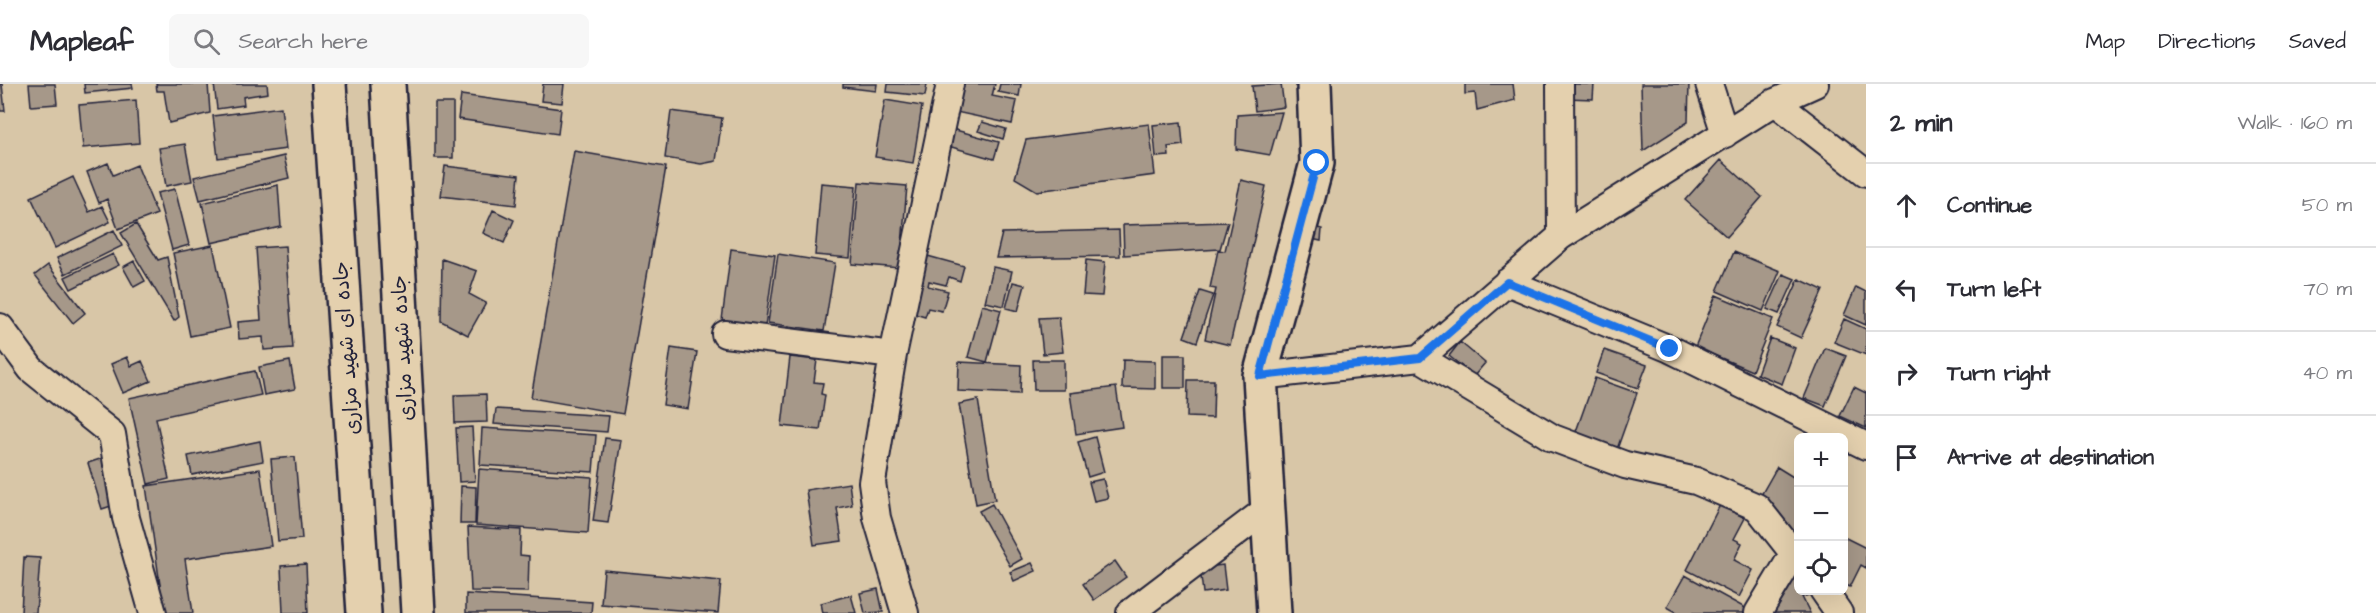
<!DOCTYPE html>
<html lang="en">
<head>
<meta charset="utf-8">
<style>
  :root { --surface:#fff; --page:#f7f7f7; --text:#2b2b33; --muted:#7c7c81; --line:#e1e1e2 }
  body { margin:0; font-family:"Architects Daughter","Playpen Sans Arabic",sans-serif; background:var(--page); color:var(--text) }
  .controls { position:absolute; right:18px; bottom:18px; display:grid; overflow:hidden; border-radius:9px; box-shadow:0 6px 24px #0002 }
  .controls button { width:54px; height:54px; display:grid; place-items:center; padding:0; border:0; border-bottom:2px solid var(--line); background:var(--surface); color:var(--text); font:30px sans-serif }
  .stop { position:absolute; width:18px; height:18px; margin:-14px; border:4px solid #1a73e8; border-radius:50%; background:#fff }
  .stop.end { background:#1a73e8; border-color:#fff; box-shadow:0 2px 6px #0008 }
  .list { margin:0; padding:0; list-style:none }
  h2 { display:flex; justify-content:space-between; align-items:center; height:78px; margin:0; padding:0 24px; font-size:26px }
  h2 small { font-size:20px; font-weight:400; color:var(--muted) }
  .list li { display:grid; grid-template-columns:39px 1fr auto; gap:18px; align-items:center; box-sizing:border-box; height:84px; padding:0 24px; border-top:2px solid var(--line) }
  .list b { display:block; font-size:22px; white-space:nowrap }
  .list em { font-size:20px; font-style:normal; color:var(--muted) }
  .icon { flex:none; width:33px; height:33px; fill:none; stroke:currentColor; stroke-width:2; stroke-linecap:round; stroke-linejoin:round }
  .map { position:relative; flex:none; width:1866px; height:529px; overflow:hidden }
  header { display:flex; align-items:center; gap:36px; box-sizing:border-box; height:84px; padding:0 30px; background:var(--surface); border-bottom:2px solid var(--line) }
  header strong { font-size:28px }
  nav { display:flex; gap:33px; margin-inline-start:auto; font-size:21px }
  .search { width:420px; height:54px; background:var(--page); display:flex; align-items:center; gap:15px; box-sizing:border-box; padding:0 21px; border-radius:9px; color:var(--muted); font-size:22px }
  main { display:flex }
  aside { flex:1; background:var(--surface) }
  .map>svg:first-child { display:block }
</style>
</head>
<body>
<header>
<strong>Mapleaf</strong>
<div class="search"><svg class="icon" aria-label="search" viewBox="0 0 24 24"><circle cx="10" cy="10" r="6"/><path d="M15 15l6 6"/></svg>Search here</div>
<nav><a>Map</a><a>Directions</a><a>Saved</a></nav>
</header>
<main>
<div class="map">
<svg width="1866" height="529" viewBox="0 0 1866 529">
  <rect width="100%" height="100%" fill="#d8c6a7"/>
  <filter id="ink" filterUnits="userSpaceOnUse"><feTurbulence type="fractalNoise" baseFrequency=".0167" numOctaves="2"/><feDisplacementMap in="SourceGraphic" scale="12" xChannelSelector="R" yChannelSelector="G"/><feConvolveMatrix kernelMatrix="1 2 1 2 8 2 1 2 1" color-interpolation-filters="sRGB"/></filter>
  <g filter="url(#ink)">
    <path fill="#a69889" stroke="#22223b" stroke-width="1.5" d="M 0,0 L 2,0 L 5,27 L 0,27 Z
      M 29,0 L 55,0 L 57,20 L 31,22 Z
      M 84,0 L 132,0 L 133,4 L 85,9 Z
      M 156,0 L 208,0 L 210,29 L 169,39 L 164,7 L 157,7 Z
      M 214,0 L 267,0 L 268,9 L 243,13 L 244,21 L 217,25 Z
      M 543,0 L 564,0 L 562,19 L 541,17 Z
      M 843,0 L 877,0 L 876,7 L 843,3 Z
      M 888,0 L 927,0 L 925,12 L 887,8 Z
      M 962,0 L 995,0 L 992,12 L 1017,17 L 1012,40 L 956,28 Z
      M 1000,0 L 1021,0 L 1019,12 L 998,8 Z
      M 1281,0 L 1284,23 L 1255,27 L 1252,2 Z
      M 1465,0 L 1513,0 L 1515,16 L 1477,26 L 1475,9 L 1465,10 Z
      M 1567,0 L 1594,0 L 1593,15 L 1566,14 Z
      M 1641,0 L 1689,0 L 1688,38 L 1643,67 Z
      M 461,11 L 561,25 L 558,50 L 458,35 Z
      M 136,16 L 139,59 L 83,64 L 79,21 Z
      M 885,16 L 922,22 L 913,79 L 875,73 Z
      M 435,19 L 453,19 L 453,74 L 435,74 Z
      M 281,23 L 286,65 L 218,74 L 213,32 Z
      M 671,27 L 722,34 L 716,77 L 701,80 L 665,74 Z
      M 1282,28 L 1270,71 L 1236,65 L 1237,31 Z
      M 982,38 L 1006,45 L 1003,55 L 978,47 Z
      M 1181,38 L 1183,61 L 1168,63 L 1169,72 L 1156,73 L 1153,41 Z
      M 1149,40 L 1155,91 L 1037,107 L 1015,94 L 1026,56 Z
      M 952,45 L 999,58 L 994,75 L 948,62 Z
      M 185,60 L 192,97 L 166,102 L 159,64 Z
      M 574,67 L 666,83 L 623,330 L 531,314 Z
      M 284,72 L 289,94 L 200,116 L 194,93 Z
      M 1721,76 L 1762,113 L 1727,153 L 1685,116 Z
      M 108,79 L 113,91 L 137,81 L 157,130 L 118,145 L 107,115 L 99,119 L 87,88 Z
      M 445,82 L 519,91 L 516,121 L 441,112 Z
      M 73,93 L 89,128 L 102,122 L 110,138 L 55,164 L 31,113 Z
      M 1241,96 L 1266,102 L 1230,261 L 1205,255 L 1216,205 L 1210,204 L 1218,166 L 1225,167 Z
      M 859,98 L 907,102 L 900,184 L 852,180 Z
      M 821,99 L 856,102 L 850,174 L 815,171 Z
      M 278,101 L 281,143 L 211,159 L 202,119 Z
      M 175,105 L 189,161 L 172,166 L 157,109 Z
      M 493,126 L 514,136 L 504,159 L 483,149 Z
      M 1228,138 L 1220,165 L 1124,171 L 1123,141 Z
      M 136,140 L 158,176 L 167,173 L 179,233 L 174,237 L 121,149 Z
      M 1313,143 L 1322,145 L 1321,157 L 1311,155 Z
      M 114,146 L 122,162 L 65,190 L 57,174 Z
      M 1119,146 L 1120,172 L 996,174 L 1002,149 Z
      M 213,161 L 230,244 L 190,252 L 173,169 Z
      M 285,162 L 293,264 L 264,266 L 263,253 L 239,255 L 238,238 L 261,236 L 256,164 Z
      M 731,165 L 775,171 L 765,242 L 722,236 Z
      M 1734,168 L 1780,187 L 1763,227 L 1717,207 Z
      M 113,170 L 119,181 L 71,205 L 65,193 Z
      M 778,170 L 835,179 L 824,247 L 768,239 Z
      M 924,171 L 964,182 L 960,197 L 949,193 L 946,201 L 929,197 L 928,202 L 948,207 L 942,227 L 928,224 L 925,233 L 908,228 Z
      M 442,175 L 477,187 L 469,210 L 486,219 L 468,251 L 441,237 Z
      M 1086,176 L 1105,178 L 1102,212 L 1083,211 Z
      M 134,177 L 145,197 L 134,203 L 123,183 Z
      M 48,181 L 85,229 L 73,239 L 35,191 Z
      M 993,183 L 1012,187 L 1004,222 L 985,218 Z
      M 1783,190 L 1795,195 L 1779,230 L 1767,225 Z
      M 1799,195 L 1823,206 L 1801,254 L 1777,243 Z
      M 1013,198 L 1025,201 L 1018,227 L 1006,224 Z
      M 1856,203 L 1866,208 L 1866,241 L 1844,231 Z
      M 1200,207 L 1213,211 L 1197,258 L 1184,253 Z
      M 1716,211 L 1773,235 L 1752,287 L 1695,263 Z
      M 982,221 L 1001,226 L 987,278 L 968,273 Z
      M 1059,233 L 1063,268 L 1043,270 L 1039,234 Z
      M 1844,235 L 1866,245 L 1866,271 L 1834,258 Z
      M 1770,254 L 1795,264 L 1782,300 L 1757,290 Z
      M 1460,258 L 1485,279 L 1474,292 L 1449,272 Z
      M 671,264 L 697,268 L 688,325 L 663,321 Z
      M 1825,264 L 1846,272 L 1825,322 L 1804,314 Z
      M 1604,266 L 1647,281 L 1638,304 L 1596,289 Z
      M 1163,271 L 1185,271 L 1185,304 L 1163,304 Z
      M 127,273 L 131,282 L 142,277 L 151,297 L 123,309 L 111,280 Z
      M 790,273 L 817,276 L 814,298 L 823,299 L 821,310 L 825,311 L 820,346 L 782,342 Z
      M 1033,276 L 1064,276 L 1064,306 L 1034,306 Z
      M 1123,276 L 1155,277 L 1155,305 L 1122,304 Z
      M 290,277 L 295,305 L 264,311 L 259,283 Z
      M 959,278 L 1021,281 L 1020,310 L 958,307 Z
      M 255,287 L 261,311 L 156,334 L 169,395 L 148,400 L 129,314 Z
      M 1595,294 L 1637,309 L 1616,368 L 1574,353 Z
      M 1188,296 L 1214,296 L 1213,334 L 1187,333 Z
      M 1116,303 L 1122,343 L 1076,350 L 1070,309 Z
      M 1854,303 L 1866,309 L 1866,344 L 1840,332 Z
      M 486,310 L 487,338 L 455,339 L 454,311 Z
      M 978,316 L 995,416 L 976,420 L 959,320 Z
      M 496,325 L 609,332 L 607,348 L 494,340 Z
      M 472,343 L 475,397 L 459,398 L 456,344 Z
      M 482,344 L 596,351 L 593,388 L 480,381 Z
      M 1095,353 L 1104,388 L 1088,393 L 1078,358 Z
      M 605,354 L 621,356 L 608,439 L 593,437 Z
      M 260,357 L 263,377 L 192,391 L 188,372 Z
      M 295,373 L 302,455 L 278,457 L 271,375 Z
      M 103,374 L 117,420 L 102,425 L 88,379 Z
      M 1777,383 L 1798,396 L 1798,461 L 1760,413 Z
      M 260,385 L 271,462 L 185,475 L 193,529 L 164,529 L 146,402 Z
      M 479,385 L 592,393 L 588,449 L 476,441 Z
      M 1103,395 L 1108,414 L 1094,417 L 1089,398 Z
      M 849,399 L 852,421 L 837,424 L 842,457 L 814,461 L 806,406 Z
      M 461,402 L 476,403 L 475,440 L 460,440 Z
      M 992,420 L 1022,475 L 1010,482 L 979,427 Z
      M 1720,421 L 1745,434 L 1734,455 L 1742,459 L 1734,476 L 1753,486 L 1739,513 L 1687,486 Z
      M 468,443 L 521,446 L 520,471 L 529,472 L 528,508 L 471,507 Z
      M 1844,453 L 1866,464 L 1866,484 L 1861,481 L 1850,503 L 1844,500 Z
      M 24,473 L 40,474 L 36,529 L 21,529 Z
      M 1115,477 L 1126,493 L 1094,516 L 1083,500 Z
      M 1032,479 L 1036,487 L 1014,497 L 1010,488 Z
      M 306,480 L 308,529 L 283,529 L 281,482 Z
      M 1223,481 L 1226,506 L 1203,509 L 1200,484 Z
      M 1791,484 L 1798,495 L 1798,506 L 1806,506 L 1809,511 L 1802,513 L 1810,529 L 1769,529 Z
      M 604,486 L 721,497 L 718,529 L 601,520 Z
      M 1685,491 L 1747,525 L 1744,529 L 1678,529 L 1667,523 Z
      M 878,505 L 883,528 L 865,529 L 860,509 Z
      M 466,510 L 592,518 L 591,529 L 466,529 Z
      M 851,511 L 856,529 L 823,529 L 821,519 Z"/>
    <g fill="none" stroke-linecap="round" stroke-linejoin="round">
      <g stroke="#22223b" stroke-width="30">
        <path id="street" d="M 1560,0 L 1561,152
          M 1709,0 L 1725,50
          M 1775,18 L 1866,89
          M 1507,198 L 1670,265 L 1866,362
          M 0,243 L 31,285 L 112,350 L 126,434 L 153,529
          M 725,250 L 893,271
          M 1420,274 L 1553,354 L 1625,381 L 1696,397 L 1757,423 L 1798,475
          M 1260,292 L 1420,274 L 1561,152 L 1775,18 L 1815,0
          M 1823,506 L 1839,529
          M 905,529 L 877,434 L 872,398 L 893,271 L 950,0
          M 1130,529 L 1267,425
          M 1758,529 L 1794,469"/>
      </g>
      <g stroke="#22223b" stroke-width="38">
        <path id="secondary" d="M 329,0 L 364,529
          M 388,0 L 418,529
          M 1274,529 L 1260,292 L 1317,79 L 1314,0"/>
      </g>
      <use href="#street" stroke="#e4d0ae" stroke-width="26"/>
      <use href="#secondary" stroke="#e4d0ae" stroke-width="33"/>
    </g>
  </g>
  <g fill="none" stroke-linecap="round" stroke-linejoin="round" filter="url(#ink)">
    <path stroke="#1a73e8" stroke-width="8" d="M 1317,79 L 1260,292 L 1420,274 L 1507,198 L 1670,265"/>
  </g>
  <g text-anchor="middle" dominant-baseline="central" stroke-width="4.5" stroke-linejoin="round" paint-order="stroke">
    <g font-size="20" fill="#22223b" stroke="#e4d0ae">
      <text transform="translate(347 264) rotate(-94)">جاده ای شهید مزاری</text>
      <text transform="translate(403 264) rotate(-93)">جاده شهید مزاری</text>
    </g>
  </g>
</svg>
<div class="controls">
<button>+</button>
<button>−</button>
<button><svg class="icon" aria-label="locate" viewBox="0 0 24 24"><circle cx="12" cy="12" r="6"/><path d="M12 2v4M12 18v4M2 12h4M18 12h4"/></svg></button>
</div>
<div class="stop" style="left:1317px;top:79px"></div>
<div class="stop end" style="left:1670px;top:265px"></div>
</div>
<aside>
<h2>2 min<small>Walk · 160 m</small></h2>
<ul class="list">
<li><svg class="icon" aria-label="ahead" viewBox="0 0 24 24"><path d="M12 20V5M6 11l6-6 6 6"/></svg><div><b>Continue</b></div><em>50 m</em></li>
<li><svg class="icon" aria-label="left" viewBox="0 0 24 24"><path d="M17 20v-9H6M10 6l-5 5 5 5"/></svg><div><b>Turn left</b></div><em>70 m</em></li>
<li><svg class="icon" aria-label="right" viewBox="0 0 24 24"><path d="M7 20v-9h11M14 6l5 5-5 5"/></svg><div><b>Turn right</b></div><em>40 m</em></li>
<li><svg class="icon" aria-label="arrive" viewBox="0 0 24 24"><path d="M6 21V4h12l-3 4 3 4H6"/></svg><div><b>Arrive at destination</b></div></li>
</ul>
</aside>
</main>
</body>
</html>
